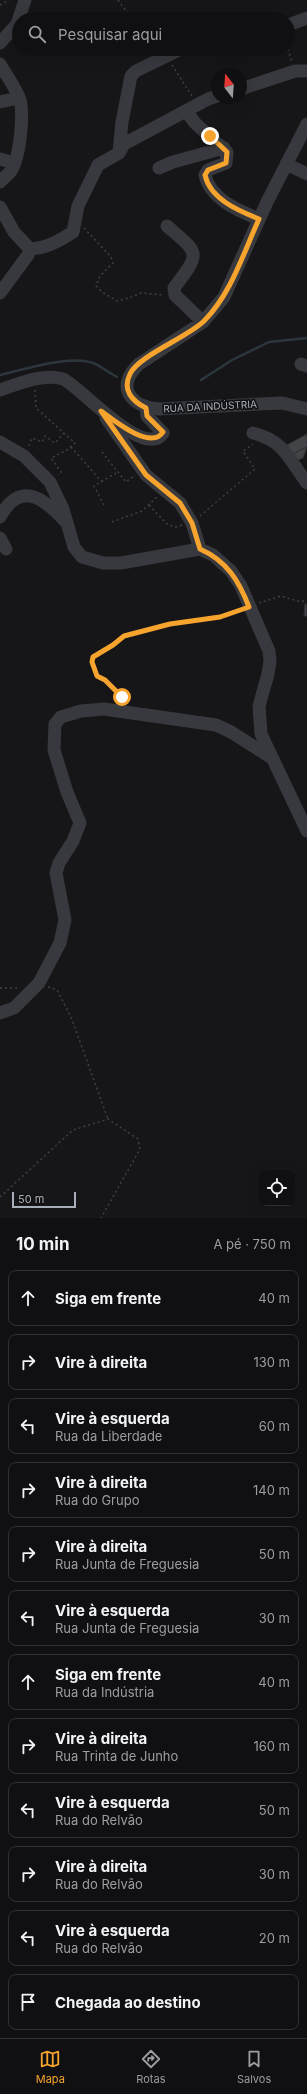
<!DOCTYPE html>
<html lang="pt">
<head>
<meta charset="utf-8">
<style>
  :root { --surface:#101012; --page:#1e1e20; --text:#f1f3f6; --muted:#9c9d9f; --line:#303032; --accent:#f7a42f }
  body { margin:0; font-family:Inter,sans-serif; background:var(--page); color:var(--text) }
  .controls { position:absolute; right:12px; bottom:12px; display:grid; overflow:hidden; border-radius:8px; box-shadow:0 4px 16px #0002 }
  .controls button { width:36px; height:36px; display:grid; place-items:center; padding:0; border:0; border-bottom:1px solid var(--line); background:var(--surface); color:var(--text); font:20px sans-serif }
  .compass { position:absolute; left:211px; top:68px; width:36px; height:36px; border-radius:50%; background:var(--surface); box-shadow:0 4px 16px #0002; rotate:343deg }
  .scale { position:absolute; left:12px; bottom:10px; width:64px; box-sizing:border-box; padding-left:4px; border:2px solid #a8aeb9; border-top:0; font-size:11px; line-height:14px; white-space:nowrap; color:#a8aeb9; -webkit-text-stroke:3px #111113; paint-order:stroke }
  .stop { position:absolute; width:12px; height:12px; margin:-9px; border:3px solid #f7a42f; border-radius:50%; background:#fff }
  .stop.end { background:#f7a42f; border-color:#fff; box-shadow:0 1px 4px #0008 }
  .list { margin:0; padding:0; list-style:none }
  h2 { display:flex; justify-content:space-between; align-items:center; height:52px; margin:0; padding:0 16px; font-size:17px }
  h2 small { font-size:13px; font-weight:400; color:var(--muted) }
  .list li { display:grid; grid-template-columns:26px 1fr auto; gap:12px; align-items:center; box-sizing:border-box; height:56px; margin:0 8px 8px; padding:0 8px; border:1px solid var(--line); border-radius:8px }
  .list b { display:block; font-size:15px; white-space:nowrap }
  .list p { margin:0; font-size:13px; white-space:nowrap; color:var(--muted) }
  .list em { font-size:13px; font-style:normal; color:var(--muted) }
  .icon { flex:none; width:22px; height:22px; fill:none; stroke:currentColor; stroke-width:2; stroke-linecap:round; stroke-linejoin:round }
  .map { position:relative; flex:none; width:307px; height:1218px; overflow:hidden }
  .search { position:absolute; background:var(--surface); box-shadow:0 4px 16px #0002; left:12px; right:12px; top:12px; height:44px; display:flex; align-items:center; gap:10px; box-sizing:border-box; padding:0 14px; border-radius:22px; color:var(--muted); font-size:15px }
  .sheet { height:820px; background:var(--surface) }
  nav { display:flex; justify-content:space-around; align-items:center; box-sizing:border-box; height:56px; border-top:1px solid var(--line); background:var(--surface); font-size:11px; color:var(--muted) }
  nav a { display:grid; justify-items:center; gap:2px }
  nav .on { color:var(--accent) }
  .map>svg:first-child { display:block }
</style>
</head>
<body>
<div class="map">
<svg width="307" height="1218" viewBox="0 0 307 1218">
  <rect width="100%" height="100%" fill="#161618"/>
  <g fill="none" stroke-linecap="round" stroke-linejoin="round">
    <path stroke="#2c373d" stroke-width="2.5" d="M 0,375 C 26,369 67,355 93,363 C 101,366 109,373 117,377
      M 201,380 L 232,360 L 269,342 L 307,338"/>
  </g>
  <path fill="#424448" stroke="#303134" d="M 307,434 L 307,447 L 290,455 L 285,446 Z
    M 307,447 L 303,458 L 296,461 L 290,455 Z
    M 305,604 L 307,604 L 307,616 L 304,616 Z"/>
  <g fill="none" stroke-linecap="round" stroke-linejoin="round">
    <path stroke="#3d4045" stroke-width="1.5" stroke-dasharray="2 3" stroke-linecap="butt" d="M 118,0 L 132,19
      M 0,5 L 9,0
      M 288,49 L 292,62
      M 172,65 L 192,96
      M 84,228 L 111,257 L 113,263 L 100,276 L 96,286 L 102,292 L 117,301 L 129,298 L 141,293 L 164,295
      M 35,390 L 36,408 L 75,443 L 67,450 L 51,458 L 61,472 L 58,475
      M 29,446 L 32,438 L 42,442 L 45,436 L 55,443 L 64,433
      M 71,447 L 102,482
      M 102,452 L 126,482 L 134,476
      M 104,505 L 94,486 L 118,472
      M 149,505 L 168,525 L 176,527 L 182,525
      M 200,516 L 255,469 L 243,451 L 253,444
      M 112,522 L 142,511 L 157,497
      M 259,603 L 281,596 L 297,601 L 307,601
      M 118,699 L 122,697 L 105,680 L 97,676 L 92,661 L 93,657 L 124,636 L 170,624 L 220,617 L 240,610
      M 48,987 L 57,990 L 71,1017 L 108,1119
      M 0,988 L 18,988
      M 0,1197 L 73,1130 L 108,1119 L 138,1139 L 140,1149 L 101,1218"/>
    <path stroke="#37393e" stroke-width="13" d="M 288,25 L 307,18
      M 0,43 L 17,24 L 25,0
      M 0,64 C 6,75 16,88 20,100 C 24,115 20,157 11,171 C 8,175 3,178 0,182
      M 241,89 L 295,71 L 307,71
      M 0,102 L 19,98
      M 186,111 L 195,123 L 227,152 L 226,163 L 208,170 L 205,175 C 210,199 239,211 259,219
      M 307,124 L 267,202 L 224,297 L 203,322 L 139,364 C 115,387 130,406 159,409 L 282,403 L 307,409
      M 119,153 L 122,122 L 131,76 L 136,71 L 181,49
      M 0,159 L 14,163
      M 286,164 L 307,174
      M 159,168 L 173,162 L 224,148
      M 0,207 L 14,232 L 30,249 C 47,248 59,241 73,232 L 78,206 L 98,165 L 119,153 L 124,144 L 208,99 L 217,96
      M 167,226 C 199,254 202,251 174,288 L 175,295 L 203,322
      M 0,293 L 28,255 L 30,249
      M 301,364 L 307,366
      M 0,390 C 18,384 43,373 63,379 C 79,385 144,461 163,433 L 147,416 L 146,408
      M 106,418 L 146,475 L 180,503 L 192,523 L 200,549
      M 253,433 C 285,441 289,460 307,483
      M 0,442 L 24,456 L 50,482 L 63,509 L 74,547 L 82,557 L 103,563 L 121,563 L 200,549 L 213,555 L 231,571 L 241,586 L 269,651 L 270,661 L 268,674 L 259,706 L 261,734 L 307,831
      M 0,517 C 20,480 44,498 65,521
      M 0,538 L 6,549
      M 0,1013 L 14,1008 L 39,983 L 60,943 L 65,920 L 56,873 L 59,863 L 73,841 L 80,823 L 67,792 L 54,750 L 55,724 L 61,717 L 81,711 L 104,709 L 216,725 L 231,732 L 272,758"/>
  </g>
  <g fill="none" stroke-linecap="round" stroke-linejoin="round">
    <path stroke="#f7a42f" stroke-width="5" d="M 122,697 L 105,680 L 97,676 L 92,662 L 93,657 L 113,645 L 124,636 L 170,624 L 220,617 L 249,607 C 239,581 227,561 200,549 L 192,523 L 180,503 L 146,475 L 101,411 C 113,420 151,451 163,432 L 147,416 L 146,408 C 132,401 122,390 130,374 C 138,356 188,337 204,321 C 231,294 243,254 259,219 C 239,211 210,199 205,175 L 208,170 L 226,163 L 227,152 L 210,136"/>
  </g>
  <g text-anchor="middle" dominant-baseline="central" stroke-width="3.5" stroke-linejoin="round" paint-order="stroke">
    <g font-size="10" fill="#a8aeb9" stroke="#111113">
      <text transform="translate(210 406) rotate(-3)">RUA DA INDÚSTRIA</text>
    </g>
  </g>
</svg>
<div class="controls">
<button><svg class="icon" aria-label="locate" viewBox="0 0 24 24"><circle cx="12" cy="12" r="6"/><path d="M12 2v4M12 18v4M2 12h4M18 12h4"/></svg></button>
</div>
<svg class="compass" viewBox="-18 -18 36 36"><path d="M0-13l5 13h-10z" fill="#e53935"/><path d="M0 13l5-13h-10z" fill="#9c9d9f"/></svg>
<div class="scale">50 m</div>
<div class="stop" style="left:122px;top:697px"></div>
<div class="stop end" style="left:210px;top:136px"></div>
<div class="search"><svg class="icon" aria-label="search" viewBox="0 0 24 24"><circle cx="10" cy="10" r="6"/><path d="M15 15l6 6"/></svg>Pesquisar aqui</div>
</div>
<section class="sheet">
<h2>10 min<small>A pé · 750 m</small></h2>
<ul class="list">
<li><svg class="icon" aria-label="ahead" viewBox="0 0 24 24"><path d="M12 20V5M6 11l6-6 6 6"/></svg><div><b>Siga em frente</b></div><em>40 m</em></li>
<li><svg class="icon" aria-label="right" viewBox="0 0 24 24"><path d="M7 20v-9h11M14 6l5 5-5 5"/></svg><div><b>Vire à direita</b></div><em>130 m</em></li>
<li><svg class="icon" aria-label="left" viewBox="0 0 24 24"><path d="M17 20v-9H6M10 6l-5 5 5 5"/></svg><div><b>Vire à esquerda</b><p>Rua da Liberdade</p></div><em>60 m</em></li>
<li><svg class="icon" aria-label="right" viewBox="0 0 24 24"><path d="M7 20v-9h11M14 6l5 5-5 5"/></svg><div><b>Vire à direita</b><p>Rua do Grupo</p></div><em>140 m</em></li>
<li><svg class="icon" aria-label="right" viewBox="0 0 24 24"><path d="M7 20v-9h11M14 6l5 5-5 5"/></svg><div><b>Vire à direita</b><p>Rua Junta de Freguesia</p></div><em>50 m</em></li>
<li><svg class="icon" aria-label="left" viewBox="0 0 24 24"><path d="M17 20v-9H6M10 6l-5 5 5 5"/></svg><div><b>Vire à esquerda</b><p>Rua Junta de Freguesia</p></div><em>30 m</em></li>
<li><svg class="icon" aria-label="ahead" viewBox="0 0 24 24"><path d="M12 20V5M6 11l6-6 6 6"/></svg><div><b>Siga em frente</b><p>Rua da Indústria</p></div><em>40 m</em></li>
<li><svg class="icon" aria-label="right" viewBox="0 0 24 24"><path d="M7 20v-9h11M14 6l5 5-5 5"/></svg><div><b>Vire à direita</b><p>Rua Trinta de Junho</p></div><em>160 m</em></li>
<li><svg class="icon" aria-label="left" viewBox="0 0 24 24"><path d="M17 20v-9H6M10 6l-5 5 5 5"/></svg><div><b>Vire à esquerda</b><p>Rua do Relvão</p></div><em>50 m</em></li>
<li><svg class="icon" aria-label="right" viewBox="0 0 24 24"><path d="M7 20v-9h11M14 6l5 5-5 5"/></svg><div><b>Vire à direita</b><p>Rua do Relvão</p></div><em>30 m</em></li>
<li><svg class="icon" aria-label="left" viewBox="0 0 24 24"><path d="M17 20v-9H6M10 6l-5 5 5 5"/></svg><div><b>Vire à esquerda</b><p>Rua do Relvão</p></div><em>20 m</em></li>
<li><svg class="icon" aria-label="arrive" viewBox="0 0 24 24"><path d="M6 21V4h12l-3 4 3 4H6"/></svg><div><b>Chegada ao destino</b></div></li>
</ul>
</section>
<nav>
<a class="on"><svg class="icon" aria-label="map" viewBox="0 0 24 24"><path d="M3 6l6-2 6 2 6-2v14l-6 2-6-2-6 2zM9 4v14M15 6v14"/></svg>Mapa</a>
<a><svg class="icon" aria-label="directions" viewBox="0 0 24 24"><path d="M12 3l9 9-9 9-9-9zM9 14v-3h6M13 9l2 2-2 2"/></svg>Rotas</a>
<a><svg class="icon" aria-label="saved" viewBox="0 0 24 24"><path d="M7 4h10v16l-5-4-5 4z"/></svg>Salvos</a>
</nav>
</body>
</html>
